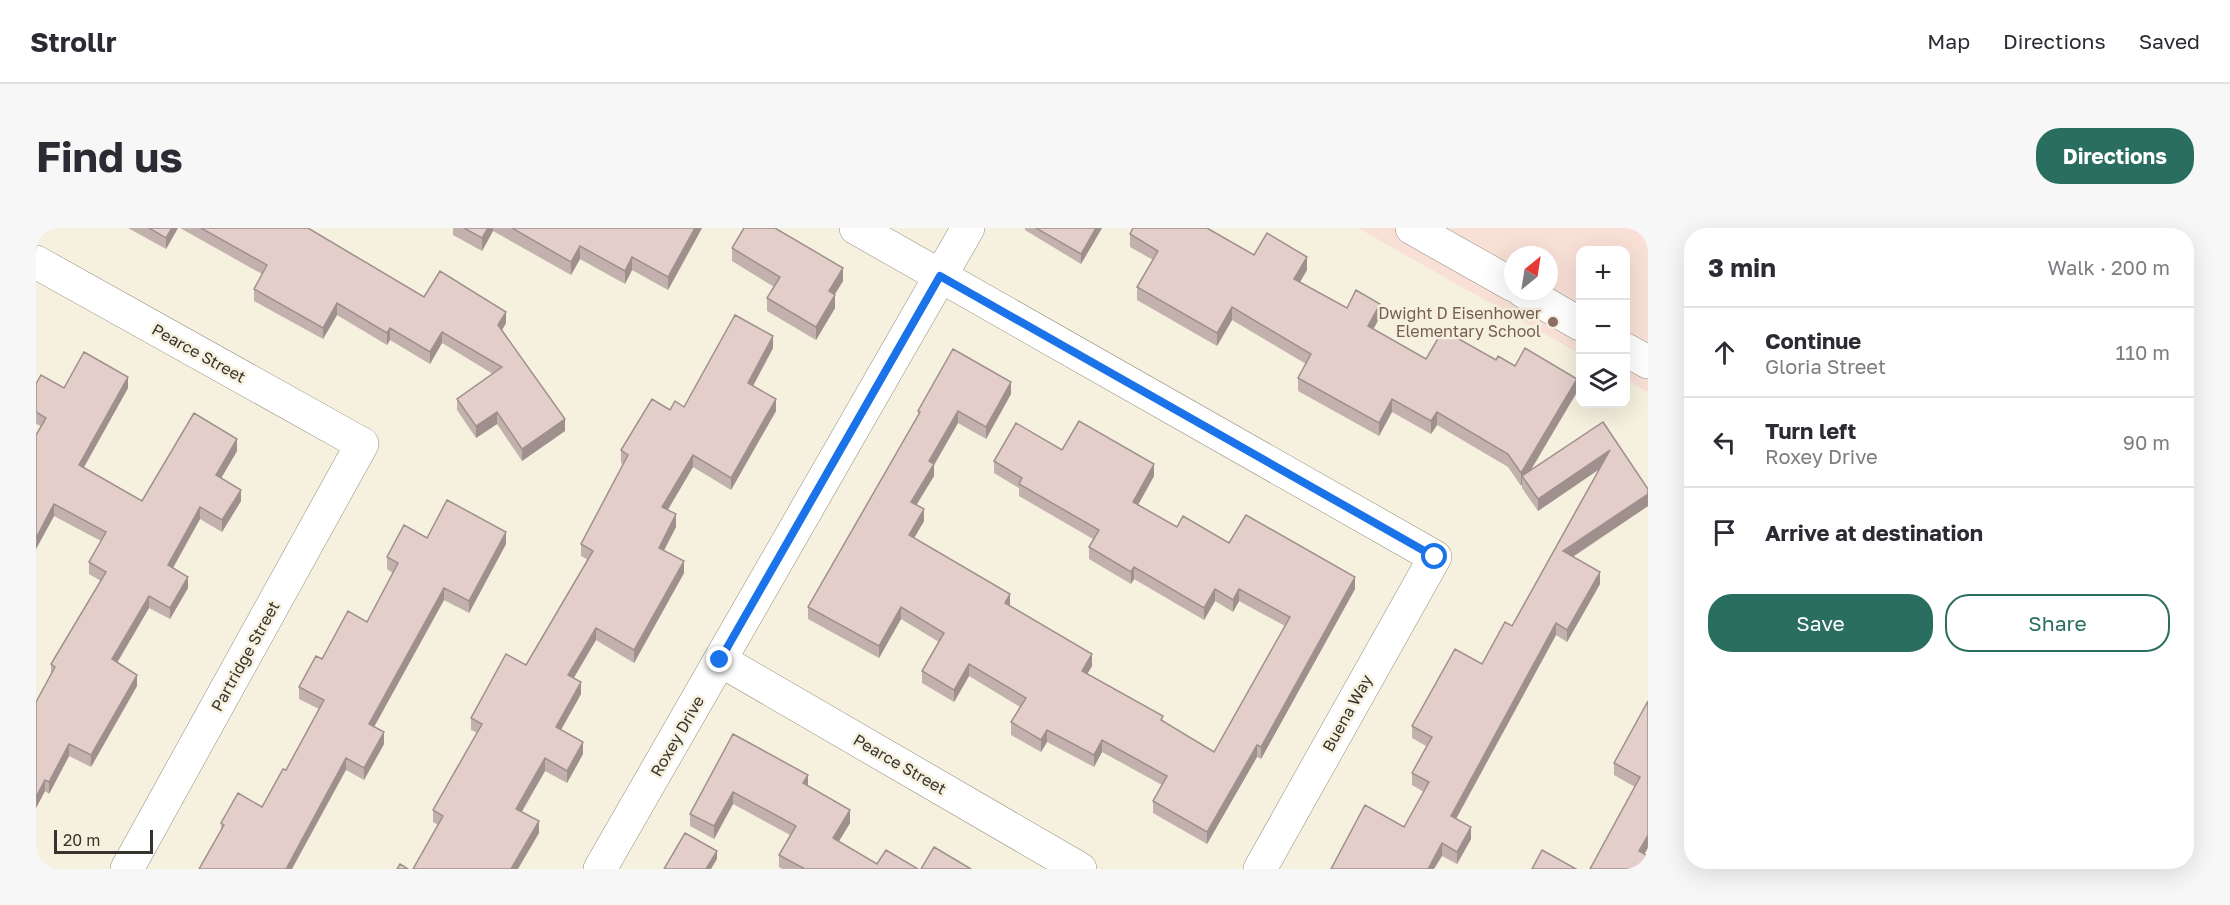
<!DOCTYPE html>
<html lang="en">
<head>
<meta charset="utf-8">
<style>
  :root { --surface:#fff; --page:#f7f7f7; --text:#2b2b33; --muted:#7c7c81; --line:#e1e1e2; --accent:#2a6e5f }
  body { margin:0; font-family:"Golos Text",sans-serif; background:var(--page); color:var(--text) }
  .controls { position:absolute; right:18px; top:18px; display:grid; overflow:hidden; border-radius:12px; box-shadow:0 6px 24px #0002 }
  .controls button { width:54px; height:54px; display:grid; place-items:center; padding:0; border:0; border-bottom:2px solid var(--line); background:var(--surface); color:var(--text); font:30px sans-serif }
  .compass { position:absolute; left:1468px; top:18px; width:54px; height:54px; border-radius:50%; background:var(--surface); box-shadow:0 6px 24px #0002; rotate:30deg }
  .scale { position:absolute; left:18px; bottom:15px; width:99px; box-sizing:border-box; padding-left:6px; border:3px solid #37342d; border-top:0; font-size:16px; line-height:21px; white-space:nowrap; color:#37342d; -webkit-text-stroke:4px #f6f0de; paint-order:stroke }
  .stop { position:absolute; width:18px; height:18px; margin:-14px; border:4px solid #1a73e8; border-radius:50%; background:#fff }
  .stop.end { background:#1a73e8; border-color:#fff; box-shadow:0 2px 6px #0008 }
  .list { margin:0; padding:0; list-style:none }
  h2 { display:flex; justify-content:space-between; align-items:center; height:78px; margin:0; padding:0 24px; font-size:26px }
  h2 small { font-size:20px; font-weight:400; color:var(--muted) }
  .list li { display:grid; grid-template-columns:39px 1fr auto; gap:18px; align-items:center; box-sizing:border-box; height:90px; padding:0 24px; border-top:2px solid var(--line) }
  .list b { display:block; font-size:22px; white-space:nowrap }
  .list p { margin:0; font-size:20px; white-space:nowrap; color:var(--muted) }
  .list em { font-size:20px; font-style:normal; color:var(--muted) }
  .actions { display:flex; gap:12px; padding:18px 24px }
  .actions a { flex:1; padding:14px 0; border:2px solid var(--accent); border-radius:24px; text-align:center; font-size:21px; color:var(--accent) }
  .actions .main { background:var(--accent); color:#fff }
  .icon { flex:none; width:33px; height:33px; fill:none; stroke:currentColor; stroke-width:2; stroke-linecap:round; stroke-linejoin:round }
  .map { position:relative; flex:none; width:1612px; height:641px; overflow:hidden; border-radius:24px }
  header { display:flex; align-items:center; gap:36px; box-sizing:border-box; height:84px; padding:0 30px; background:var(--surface); border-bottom:2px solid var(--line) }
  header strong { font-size:28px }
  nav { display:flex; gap:33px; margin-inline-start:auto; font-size:21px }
  .intro { display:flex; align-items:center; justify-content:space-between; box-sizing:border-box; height:144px; padding:0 36px }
  h1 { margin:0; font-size:42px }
  .button { padding:15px 27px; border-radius:24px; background:var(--accent); color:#fff; font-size:21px; font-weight:700 }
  main { display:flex; gap:36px; padding:0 36px }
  aside { flex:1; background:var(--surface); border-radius:24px; box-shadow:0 6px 24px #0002 }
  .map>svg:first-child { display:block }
</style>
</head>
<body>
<header>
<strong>Strollr</strong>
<nav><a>Map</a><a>Directions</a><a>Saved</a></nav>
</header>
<div class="intro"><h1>Find us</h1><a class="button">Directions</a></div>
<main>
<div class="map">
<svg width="1612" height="641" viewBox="0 0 1612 641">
  <rect width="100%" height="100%" fill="#f6f0de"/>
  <path fill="#f9e0d7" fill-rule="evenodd" d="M 1322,0 L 1612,0 L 1612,164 L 1590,151 L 1590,22 L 1544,22 L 1544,126 ZM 1477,27 L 1513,27 L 1513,63 L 1477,63 Z"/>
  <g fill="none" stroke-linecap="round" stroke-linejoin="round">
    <g stroke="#948e7e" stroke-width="34">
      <path id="minor" d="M 820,0 L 1399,329 L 1224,641
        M 1376,0 L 1477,57
        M 0,34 L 326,216 L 91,641
        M 1487,63 L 1544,96
        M 1590,122 L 1612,134
        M 684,432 L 1044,641
        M 564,641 L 932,0"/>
    </g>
    <use href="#minor" stroke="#fff" stroke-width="33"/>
  </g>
  <path fill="#c3b1ae" d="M 92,0 L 142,0 L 130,21 Z
    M 144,0 L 272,0 L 388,69 L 470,95 L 466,102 L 529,203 L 486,233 L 461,196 L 440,210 L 421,182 L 421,171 L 457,146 L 406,115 L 394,136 L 354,112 L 351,117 L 301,87 L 287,111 L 218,73 L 218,61 L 226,46 Z
    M 417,0 L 666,0 L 632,62 L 596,42 L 589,56 L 544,31 L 535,47 L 457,3 L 446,23 L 417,7 Z
    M 989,0 L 1066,0 L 1045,36 L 989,2 Z
    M 1094,6 L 1218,27 L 1271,42 L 1264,54 L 1311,80 L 1344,89 L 1337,101 L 1390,131 L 1460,132 L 1479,138 L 1541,164 L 1494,242 L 1567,194 L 1612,261 L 1612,278 L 1537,329 L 1564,356 L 1531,414 L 1520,407 L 1420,591 L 1435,611 L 1421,636 L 1406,628 L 1368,599 L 1388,564 L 1376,557 L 1376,545 L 1390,518 L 1376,510 L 1376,498 L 1446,436 L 1476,398 L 1563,241 L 1502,283 L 1486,260 L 1486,256 L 1485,258 L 1472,239 L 1401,197 L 1395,206 L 1356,184 L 1343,208 L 1262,163 L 1262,150 L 1270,136 L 1196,92 L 1181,118 L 1101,72 L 1101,59 L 1117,32 L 1094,19 Z
    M 696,20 L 807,53 L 798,67 L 799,80 L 780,112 L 731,83 L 731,70 L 738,59 L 696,33 Z
    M 737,120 L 717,158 L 740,183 L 695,262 L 657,239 L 632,282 L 640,299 L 628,322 L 648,345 L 598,435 L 560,412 L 538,450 L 545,466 L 525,501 L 547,526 L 531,555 L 509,543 L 486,584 L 503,605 L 402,597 L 397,594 L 397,582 L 441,505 L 435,502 L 435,490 L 490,437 L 552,332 L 545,328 L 545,316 L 587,236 L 585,235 L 585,222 L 634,182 L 648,179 Z
    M 0,156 L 28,160 L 92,160 L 48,239 L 106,273 L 201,223 L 185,250 L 205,273 L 186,304 L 164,291 L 136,340 L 152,360 L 134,391 L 113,380 L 81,435 L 101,458 L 55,539 L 33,528 L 13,566 L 9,563 L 0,580 L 15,447 L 15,436 L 65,353 L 53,346 L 53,334 L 65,313 L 18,288 L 0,321 L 0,207 L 5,198 L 0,196 Z
    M 975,166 L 950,211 L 922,195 L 898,237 L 898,248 L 880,277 L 888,293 L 878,310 L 974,378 L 1056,438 L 1051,446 L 1127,493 L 1178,524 L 1249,398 L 1203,373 L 1197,384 L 1179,373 L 1168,392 L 1098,351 L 1095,356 L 1053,331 L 1053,319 L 1057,311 L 983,268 L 983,260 L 958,245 L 958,233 L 1026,222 L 1118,248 L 1102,277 L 1141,299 L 1193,315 L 1319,361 L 1225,531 L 1221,529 L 1171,616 L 1117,585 L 1117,573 L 1126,557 L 1066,524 L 1058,539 L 1011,514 L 1005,524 L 975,507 L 975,494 L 984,479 L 933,448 L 918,474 L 886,455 L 886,443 L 903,414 L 865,391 L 843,430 L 772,391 L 772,379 L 882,188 L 882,183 Z
    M 391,310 L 470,316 L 433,385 L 408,372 L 338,499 L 348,516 L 328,552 L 310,542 L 185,601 L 185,595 L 226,579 L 250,542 L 283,481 L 263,471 L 263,459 L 286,431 L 331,394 L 357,345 L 351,341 L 351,329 Z
    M 1612,473 L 1612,620 L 1554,641 L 1599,559 L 1578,547 L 1578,535 Z
    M 697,506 L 772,558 L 814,595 L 803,613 L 841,636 L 882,641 L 746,641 L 743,639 L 743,627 L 754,607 L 697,576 L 678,611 L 654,598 L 654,586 Z"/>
  <path fill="#9f908d" d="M 136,0 L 142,0 L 130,21 L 130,10 Z
    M 452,0 L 457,0 L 457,3 L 446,23 L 446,10 Z
    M 659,0 L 666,0 L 632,62 L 632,49 Z
    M 1060,0 L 1066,0 L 1045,36 L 1045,26 Z
    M 544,18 L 544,31 L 535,47 L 535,34 Z
    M 596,29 L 596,42 L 589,56 L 589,43 Z
    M 1271,29 L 1271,42 L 1258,64 L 1258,51 Z
    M 807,40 L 807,53 L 793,76 L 793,63 Z
    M 799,67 L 799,80 L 780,112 L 780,99 Z
    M 301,75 L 301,87 L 287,111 L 287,100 Z
    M 1344,76 L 1344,89 L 1332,111 L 1332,98 Z
    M 1196,79 L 1196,92 L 1181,118 L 1181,105 Z
    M 470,84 L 470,95 L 462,109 L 462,97 Z
    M 354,100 L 354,112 L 351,117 L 351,105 Z
    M 406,104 L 406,115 L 394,136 L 394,124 Z
    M 737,108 L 737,120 L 712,167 L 712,155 Z
    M 92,149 L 92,160 L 43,248 L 43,237 Z
    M 1541,151 L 1541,164 L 1489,252 L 1486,248 L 1486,256 L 1485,258 L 1485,245 Z
    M 975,154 L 975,166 L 950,211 L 950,199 Z
    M 740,171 L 740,183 L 695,262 L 695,250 Z
    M 1356,171 L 1356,184 L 1343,208 L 1343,195 Z
    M 922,183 L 922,195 L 898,237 L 898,248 L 875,286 L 875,274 L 893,233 Z
    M 461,184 L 461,196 L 440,210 L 440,198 Z
    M 1401,184 L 1401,197 L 1395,206 L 1395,193 Z
    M 529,191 L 529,203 L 486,233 L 486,221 Z
    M 201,211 L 201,223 L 180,259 L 180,247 Z
    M 1574,222 L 1574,234 L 1502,283 L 1502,271 Z
    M 657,227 L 657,239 L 626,291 L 626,279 Z
    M 1118,236 L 1118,248 L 1097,286 L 1097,274 Z
    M 205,262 L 205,273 L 186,304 L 186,292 Z
    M 1612,266 L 1612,278 L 1527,335 L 1527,323 Z
    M 18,276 L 18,288 L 0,321 L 0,310 Z
    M 164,279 L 164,291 L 132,349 L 132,337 Z
    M 888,281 L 888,293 L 873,319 L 873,307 Z
    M 640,286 L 640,299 L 623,332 L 623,320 Z
    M 470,304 L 470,316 L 433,385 L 433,373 Z
    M 648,333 L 648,345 L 598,435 L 598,422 Z
    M 1098,339 L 1098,351 L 1095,356 L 1095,344 Z
    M 1564,344 L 1564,356 L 1531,414 L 1531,402 Z
    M 152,349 L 152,360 L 134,391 L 134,380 Z
    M 1319,349 L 1319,361 L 1225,531 L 1225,519 Z
    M 408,360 L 408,372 L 333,508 L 333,496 Z
    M 1179,361 L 1179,373 L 1168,392 L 1168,380 Z
    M 1203,361 L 1203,373 L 1197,384 L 1197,372 Z
    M 974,366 L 974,378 L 969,375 Z
    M 113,368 L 113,380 L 76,443 L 76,431 Z
    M 865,379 L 865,391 L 843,430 L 843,418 Z
    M 1520,395 L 1520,407 L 1415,600 L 1415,588 Z
    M 560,400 L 560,412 L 532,459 L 532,447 Z
    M 1056,426 L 1056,438 L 1046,455 L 1046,443 Z
    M 933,436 L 933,448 L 918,474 L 918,462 Z
    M 101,447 L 101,458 L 55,539 L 55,527 Z
    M 545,454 L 545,466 L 520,511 L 520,499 Z
    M 1011,502 L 1011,514 L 1005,524 L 1005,512 Z
    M 348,504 L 348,516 L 328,552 L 328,540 Z
    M 1066,512 L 1066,524 L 1058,539 L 1058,527 Z
    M 547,514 L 547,526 L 531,555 L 531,543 Z
    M 33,516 L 33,528 L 13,566 L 13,554 Z
    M 1221,517 L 1221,529 L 1171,616 L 1171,604 Z
    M 310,530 L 310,542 L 256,641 L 250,641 Z
    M 509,530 L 509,543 L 480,593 L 480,581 Z
    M 772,547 L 772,559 L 767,555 Z
    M 9,552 L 9,563 L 0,580 L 0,569 Z
    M 697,564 L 697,576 L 678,611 L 678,598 Z
    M 814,582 L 814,595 L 797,623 L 797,610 Z
    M 503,593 L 503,605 L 482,641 L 475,641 Z
    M 1435,599 L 1435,611 L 1421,636 L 1421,624 Z
    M 1612,607 L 1612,620 L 1603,635 L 1603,623 Z
    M 1406,615 L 1406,628 L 1398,641 L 1392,641 Z
    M 681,623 L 681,631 L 675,641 L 670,641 Z"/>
  <path fill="#e3ceca" stroke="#9f908d" stroke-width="1.5" d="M 113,0 L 136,0 L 130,10 Z
    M 165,0 L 272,0 L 388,69 L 404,43 L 470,84 L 462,97 L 529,191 L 486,221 L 461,184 L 440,198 L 421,171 L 466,139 L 406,104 L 394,124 L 354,100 L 351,105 L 301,75 L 287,100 L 218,61 L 231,37 Z
    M 428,0 L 452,0 L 446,10 Z
    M 476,0 L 659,0 L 632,49 L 596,29 L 589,43 L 544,18 L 535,34 Z
    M 708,0 L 739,0 L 807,40 L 793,63 L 799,67 L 780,99 L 731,70 L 744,49 L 696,20 Z
    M 1000,0 L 1060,0 L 1045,26 Z
    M 1097,0 L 1171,0 L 1218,27 L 1231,5 L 1271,29 L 1258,51 L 1311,80 L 1320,62 L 1344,76 L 1332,98 L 1390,131 L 1407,102 L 1460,132 L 1462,128 L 1479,138 L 1489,120 L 1541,151 L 1485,245 L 1472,226 L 1401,184 L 1395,193 L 1356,171 L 1343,195 L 1262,150 L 1275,126 L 1196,79 L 1181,105 L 1101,59 L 1122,23 L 1094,6 Z
    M 699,87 L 737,108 L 712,155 L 740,171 L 695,250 L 657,227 L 626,279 L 640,286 L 623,320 L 648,333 L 598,422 L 560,400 L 532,447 L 545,454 L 520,499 L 547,514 L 531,543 L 509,530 L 480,581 L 503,593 L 475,641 L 377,641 L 407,588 L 397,582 L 446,496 L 435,490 L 470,426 L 490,437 L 557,323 L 545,316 L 592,227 L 585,222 L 616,171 L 634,182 L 639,173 L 648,179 Z
    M 917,121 L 975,154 L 950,199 L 922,183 L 893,233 L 898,236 L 875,274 L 888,281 L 873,307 L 974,366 L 969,375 L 1056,426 L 1046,443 L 1127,488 L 1125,492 L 1178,524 L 1254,389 L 1203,361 L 1197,372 L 1179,361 L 1168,380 L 1098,339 L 1095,344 L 1053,319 L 1063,302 L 983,256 L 986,250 L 958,233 L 980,195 L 1026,222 L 1043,193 L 1118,236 L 1097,274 L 1141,299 L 1147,288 L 1193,315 L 1210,287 L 1319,349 L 1225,519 L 1221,517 L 1171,604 L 1117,573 L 1131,548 L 1066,512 L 1058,527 L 1011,502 L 1005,512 L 975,494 L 990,470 L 933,436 L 918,462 L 886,443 L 908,405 L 865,379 L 843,418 L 772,379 L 884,184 L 882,183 Z
    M 48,124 L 92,149 L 43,237 L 106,273 L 158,185 L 201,211 L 180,247 L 205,262 L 186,292 L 164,279 L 132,337 L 152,349 L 134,380 L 113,368 L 76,431 L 101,447 L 55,527 L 33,516 L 13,554 L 9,552 L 0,569 L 0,474 L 19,439 L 15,436 L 70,344 L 53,334 L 70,304 L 18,276 L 0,310 L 0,207 L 10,190 L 0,184 L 0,156 L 5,147 L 28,160 Z
    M 1567,194 L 1612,261 L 1612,266 L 1527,323 L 1564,344 L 1531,402 L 1520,395 L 1415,588 L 1435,599 L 1421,624 L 1406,615 L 1392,641 L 1295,641 L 1329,577 L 1368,599 L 1393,554 L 1376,545 L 1396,509 L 1376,498 L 1419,421 L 1446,436 L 1469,394 L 1476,398 L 1574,222 L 1502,271 L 1486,248 Z
    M 411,272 L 470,304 L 433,373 L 408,360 L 333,496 L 348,504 L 328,540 L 310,530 L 250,641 L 163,641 L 188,597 L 185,595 L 202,565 L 226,579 L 247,541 L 250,542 L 288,472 L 263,459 L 280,428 L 286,431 L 312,383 L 331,394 L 362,335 L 351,329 L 368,297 L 391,310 Z
    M 1612,473 L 1612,607 L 1603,623 L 1612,628 L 1612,641 L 1554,641 L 1604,549 L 1578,535 Z
    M 697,506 L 772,547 L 767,555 L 814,582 L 797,610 L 841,636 L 850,622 L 882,641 L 766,641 L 767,640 L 743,627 L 760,598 L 697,564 L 678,598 L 654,586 Z
    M 649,605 L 681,623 L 670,641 L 628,641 Z
    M 898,619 L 935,641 L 885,641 Z
    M 1506,622 L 1540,641 L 1496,641 Z
    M 364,636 L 372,641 L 361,641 Z"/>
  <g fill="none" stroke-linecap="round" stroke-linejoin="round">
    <path stroke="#1a73e8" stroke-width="8" d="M 684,432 L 904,48 L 1399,329"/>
  </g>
  <circle fill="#8d6e63" stroke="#f6f0de" stroke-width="2" cx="1517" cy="94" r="6"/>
  <g text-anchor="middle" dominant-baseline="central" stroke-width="5" stroke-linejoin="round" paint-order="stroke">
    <g font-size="16" fill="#785e54" stroke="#f6f0de" text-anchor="end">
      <text x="1505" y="85">Dwight D Eisenhower<tspan x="1505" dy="18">Elementary School</tspan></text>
    </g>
    <g font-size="16" fill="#37342d" stroke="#f6f0de">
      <text transform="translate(163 125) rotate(29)">Pearce Street</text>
      <text transform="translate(209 428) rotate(-61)">Partridge Street</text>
      <text transform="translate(1311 485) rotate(-61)">Buena Way</text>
      <text transform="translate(641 508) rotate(-60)">Roxey Drive</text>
      <text transform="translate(864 536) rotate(30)">Pearce Street</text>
    </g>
  </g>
</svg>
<div class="controls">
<button>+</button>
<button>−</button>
<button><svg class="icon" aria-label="layers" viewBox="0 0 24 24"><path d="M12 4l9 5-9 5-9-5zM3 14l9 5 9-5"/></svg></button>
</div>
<svg class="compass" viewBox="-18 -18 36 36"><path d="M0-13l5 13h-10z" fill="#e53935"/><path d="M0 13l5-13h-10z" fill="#7c7c81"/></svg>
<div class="scale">20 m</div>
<div class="stop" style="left:1399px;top:329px"></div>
<div class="stop end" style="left:684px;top:432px"></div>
</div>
<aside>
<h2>3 min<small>Walk · 200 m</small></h2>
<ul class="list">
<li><svg class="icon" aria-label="ahead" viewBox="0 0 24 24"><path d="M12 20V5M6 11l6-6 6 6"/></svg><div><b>Continue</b><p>Gloria Street</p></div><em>110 m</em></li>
<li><svg class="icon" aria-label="left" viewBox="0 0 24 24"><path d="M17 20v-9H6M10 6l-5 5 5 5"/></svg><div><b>Turn left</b><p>Roxey Drive</p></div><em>90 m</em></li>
<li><svg class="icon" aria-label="arrive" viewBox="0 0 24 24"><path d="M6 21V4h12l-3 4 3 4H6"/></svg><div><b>Arrive at destination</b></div></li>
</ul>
<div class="actions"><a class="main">Save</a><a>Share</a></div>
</aside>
</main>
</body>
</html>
